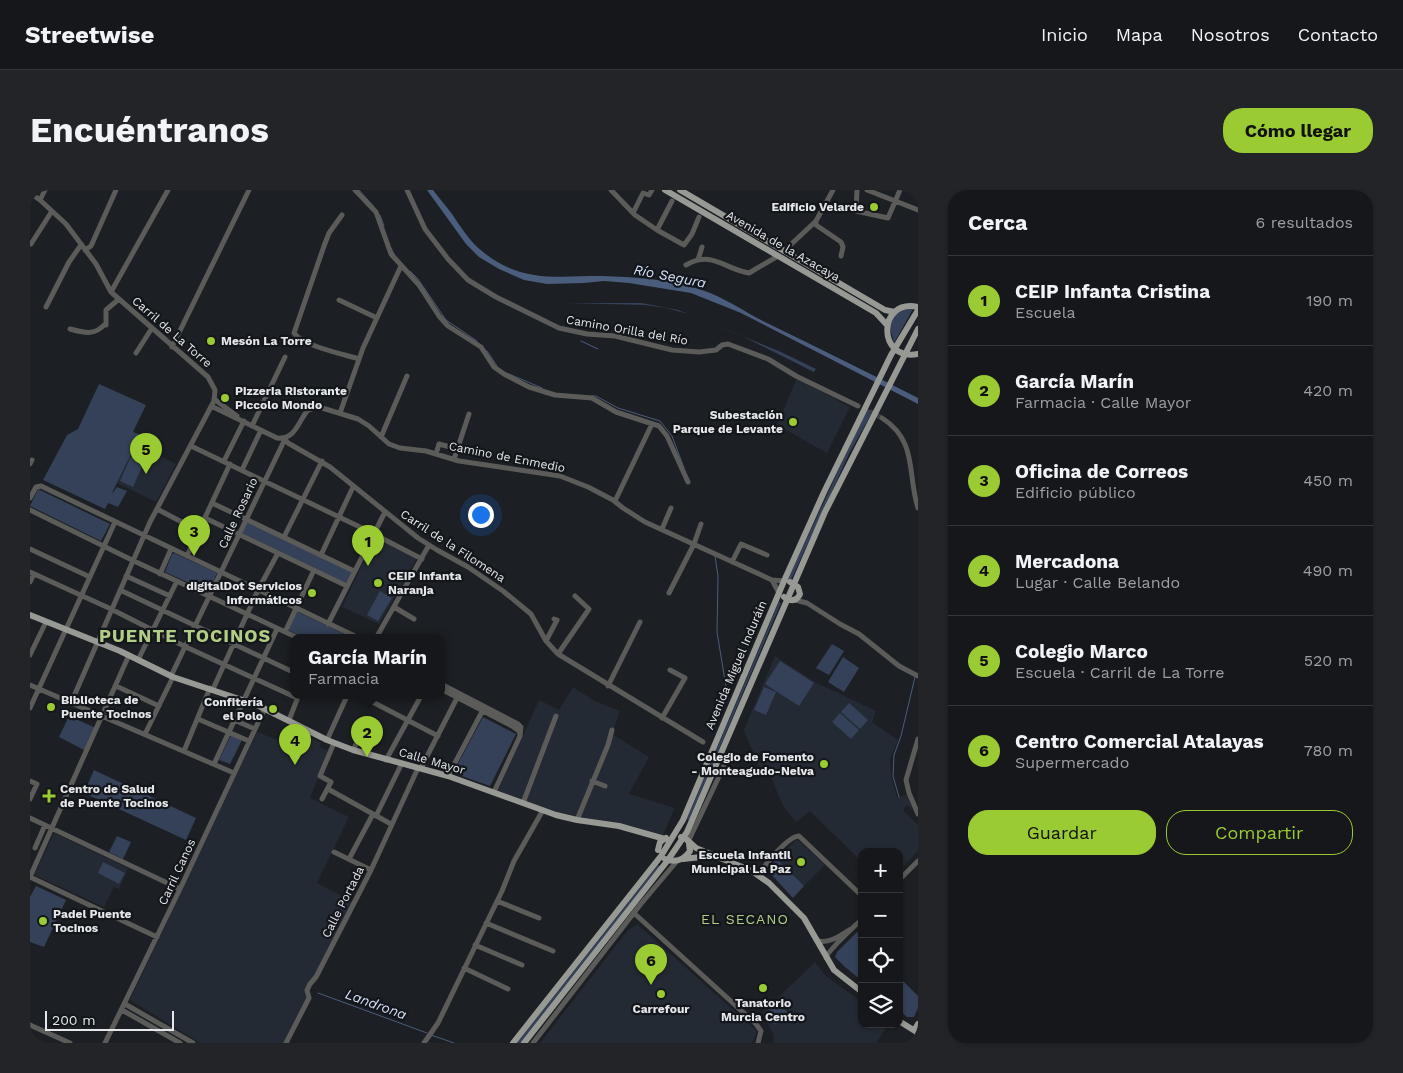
<!DOCTYPE html>
<html lang="es">
<head>
<meta charset="utf-8">
<style>
  :root { --surface:#15171a; --page:#222427; --text:#f1f3f6; --muted:#9d9fa2; --line:#343639; --accent:#9bcb32 }
  body { margin:0; font-family:"Work Sans",sans-serif; background:var(--page); color:var(--text) }
  .controls { position:absolute; right:15px; bottom:15px; display:grid; overflow:hidden; border-radius:10px; box-shadow:0 1px 4px #0004 }
  .controls button { width:45px; height:45px; display:grid; place-items:center; padding:0; border:0; border-bottom:1px solid var(--line); background:var(--surface); color:var(--text); font:25px sans-serif }
  .scale { position:absolute; left:15px; bottom:12px; width:129px; box-sizing:border-box; padding-left:5px; border:2px solid #e5e7ea; border-top:0; font-size:14px; line-height:18px; white-space:nowrap; color:#e5e7ea; -webkit-text-stroke:4px #13161a; paint-order:stroke }
  .you { position:absolute; left:450px; top:324px; width:18px; height:18px; margin:-12px; border:4px solid #fff; border-radius:50%; background:#1a73e8; box-shadow:0 0 0 8px #1a73e833 }
  .badge { display:grid; place-items:center; width:32px; height:32px; border-radius:50%; background:var(--accent); color:#111; font-size:16px; font-weight:700 }
  .pin { position:absolute; translate:-50% -41px; filter:drop-shadow(0 1px 2px #0008) }
  .pin::after { content:''; position:absolute; top:26px; width:18px; height:15px; background:inherit; clip-path:polygon(0 0,100% 0,50% 100%) }
  .popup { position:absolute; left:260px; top:444px; width:155px; height:65px; box-sizing:border-box; display:grid; place-content:center; border-radius:10px; background:var(--surface); filter:drop-shadow(0 1px 4px #0005); font-size:16px; white-space:nowrap; color:var(--muted) }
  .popup b { font-size:19px; color:var(--text) }
  .popup::after { content:''; position:absolute; left:50%; top:100%; margin-left:-10px; border:10px solid transparent; border-top-color:var(--surface) }
  .list { margin:0; padding:0; list-style:none }
  h2 { display:flex; justify-content:space-between; align-items:center; height:65px; margin:0; padding:0 20px; font-size:21px }
  h2 small { font-size:16px; font-weight:400; color:var(--muted) }
  .list li { display:grid; grid-template-columns:32px 1fr auto; gap:15px; align-items:center; box-sizing:border-box; height:90px; padding:0 20px; border-top:1px solid var(--line) }
  .list b { display:block; font-size:19px; white-space:nowrap }
  .list p { margin:0; font-size:16px; white-space:nowrap; color:var(--muted) }
  .list em { font-size:16px; font-style:normal; color:var(--muted) }
  .actions { display:flex; gap:10px; padding:15px 20px }
  .actions a { flex:1; padding:11px 0; border:1px solid var(--accent); border-radius:20px; text-align:center; font-size:18px; color:var(--accent) }
  .actions .main { background:var(--accent); color:#111 }
  .icon { flex:none; width:28px; height:28px; fill:none; stroke:currentColor; stroke-width:2; stroke-linecap:round; stroke-linejoin:round }
  .map { position:relative; flex:none; width:888px; height:853px; overflow:hidden; border-radius:20px }
  header { display:flex; align-items:center; gap:30px; box-sizing:border-box; height:70px; padding:0 25px; background:var(--surface); border-bottom:1px solid var(--line) }
  header strong { font-size:24px }
  nav { display:flex; gap:28px; margin-inline-start:auto; font-size:18px }
  .intro { display:flex; align-items:center; justify-content:space-between; box-sizing:border-box; height:120px; padding:0 30px }
  h1 { margin:0; font-size:35px }
  .button { padding:12px 22px; border-radius:20px; background:var(--accent); color:#111; font-size:18px; font-weight:700 }
  main { display:flex; gap:30px; padding:0 30px }
  aside { flex:1; background:var(--surface); border-radius:20px; box-shadow:0 1px 4px #0004 }
  .map>svg:first-child { display:block }
</style>
</head>
<body>
<header>
<strong>Streetwise</strong>
<nav><a>Inicio</a><a>Mapa</a><a>Nosotros</a><a>Contacto</a></nav>
</header>
<div class="intro"><h1>Encuéntranos</h1><a class="button">Cómo llegar</a></div>
<main>
<div class="map">
<svg width="888" height="853" viewBox="0 0 888 853">
  <rect width="100%" height="100%" fill="#1c1f23"/>
  <path fill="#242a33" d="M 767,188 L 820,217 L 797,263 L 747,235 Z
    M 106,254 L 146,274 L 126,312 L 87,293 Z
    M 345,348 L 385,368 L 386,370 L 349,434 L 312,417 Z
    M 745,466 L 785,492 L 846,521 L 842,532 L 868,550 L 860,569 L 861,585 L 867,607 L 877,605 L 883,620 L 877,615 L 873,620 L 888,635 L 888,661 L 869,681 L 869,662 L 832,662 L 832,672 L 780,621 L 766,632 L 753,616 L 740,585 L 737,582 L 730,579 L 714,540 Z
    M 543,497 L 565,511 L 590,521 L 582,544 L 619,567 L 599,604 L 645,618 L 633,645 L 602,636 L 580,635 L 547,630 L 467,603 L 509,510 L 529,520 Z
    M 227,542 L 269,558 L 275,545 L 291,553 L 290,557 L 299,561 L 280,608 L 319,627 L 287,693 L 325,713 L 253,853 L 170,853 L 100,810 Z
    M 24,643 L 98,678 L 89,699 L 84,697 L 74,717 L 4,685 Z
    M 766,650 L 769,651 L 795,675 L 774,696 L 747,669 Z
    M 607,734 L 726,840 L 726,844 L 722,853 L 510,853 L 598,740 Z
    M 785,772 L 796,786 L 832,812 L 832,834 L 859,834 L 846,853 L 744,853 L 743,844 L 732,823 Z"/>
  <path fill="#344158" d="M 536,113 L 612,113 L 648,120 L 751,162 L 786,179 L 784,182 L 710,145 L 658,124 L 636,118 L 615,115 Z
    M 874,119 L 883,119 L 864,153 L 859,134 L 865,125 Z
    M 69,194 L 116,215 L 103,242 L 109,244 L 105,253 L 106,254 L 81,305 L 87,297 L 97,301 L 88,317 L 78,313 L 75,319 L 13,290 L 37,245 L 48,239 Z
    M 837,219 L 843,221 L 819,264 L 761,390 L 758,389 Z
    M 101,266 L 114,272 L 103,297 L 90,291 Z
    M 8,299 L 80,334 L 71,351 L 0,316 Z
    M 217,332 L 322,382 L 316,393 L 212,343 Z
    M 144,363 L 187,383 L 179,402 L 135,382 L 142,364 Z
    M 350,401 L 362,408 L 348,431 L 337,425 Z
    M 749,412 L 751,413 L 750,415 L 659,630 L 657,629 Z
    M 266,421 L 323,448 L 275,448 L 258,440 Z
    M 802,454 L 814,461 L 799,485 L 786,478 Z
    M 813,467 L 829,478 L 814,502 L 798,492 Z
    M 750,471 L 784,493 L 769,516 L 735,494 Z
    M 734,497 L 746,502 L 736,525 L 724,520 Z
    M 819,513 L 838,530 L 830,539 L 811,522 Z
    M 810,523 L 829,540 L 821,549 L 802,532 Z
    M 39,526 L 66,538 L 56,561 L 29,547 Z
    M 453,527 L 486,544 L 460,596 L 423,583 Z
    M 201,545 L 212,550 L 200,574 L 189,570 Z
    M 64,580 L 166,628 L 156,650 L 54,603 Z
    M 87,646 L 101,652 L 93,669 L 79,662 Z
    M 747,669 L 774,696 L 763,708 L 739,682 L 742,674 Z
    M 73,672 L 95,683 L 89,694 L 68,683 Z
    M 628,675 L 630,676 L 491,853 L 487,853 Z
    M 6,696 L 36,710 L 14,757 L 0,752 L 0,707 Z
    M 827,742 L 832,748 L 832,791 L 815,777 L 805,767 L 807,762 Z
    M 869,787 L 888,806 L 888,818 L 884,827 L 877,827 L 869,820 Z
    M 747,812 L 758,823 L 746,835 L 735,824 Z"/>
  <path fill="#4b5d7c" d="M 397,0 L 403,0 C 409,8 416,16 422,24 C 431,37 439,51 453,62 C 492,93 525,86 571,86 C 604,87 640,89 672,100 C 696,108 716,123 739,134 C 789,158 839,183 888,208 L 888,214 L 711,123 L 661,103 L 599,93 L 574,91 L 554,93 L 517,94 L 494,90 L 469,79 L 449,67 L 436,54 Z"/>
  <g fill="none" stroke-linecap="round" stroke-linejoin="round">
    <path stroke="#4b5d7c" stroke-width="1" d="M 329,0 L 345,18
      M 350,25 L 354,36
      M 361,58 L 365,66
      M 380,81 L 388,89 L 416,130 L 447,151
      M 551,151 L 568,159
      M 457,161 L 467,176
      M 479,184 L 512,198
      M 562,206 L 566,206 L 588,218 L 630,231 L 642,246 L 654,278
      M 685,366 L 688,386 L 687,442 L 698,509
      M 869,607 L 863,586 L 864,565 L 871,546 L 885,487
      M 288,803 L 397,843
      M 401,845 L 424,853"/>
    <path stroke="#3a3d41" stroke-width="5" stroke-dasharray="5 2.5" stroke-linecap="butt" d="M 833,218 L 852,228"/>
    <path stroke="#5b5c59" stroke-width="5" d="M 325,0 L 346,22 L 361,64 L 389,95 L 409,126 L 418,136 L 451,157 L 464,177 L 474,184 L 499,197 L 525,205 L 562,208 L 586,222 L 629,236 L 637,246 L 658,292
      M 377,0 L 395,39 L 418,69 L 438,90 L 466,107 L 529,138 L 557,144 L 585,146 L 642,160 L 669,162 L 686,160 L 692,155 L 698,154 L 738,169 L 766,186 L 828,216
      M 581,0 L 605,25 L 627,40 L 642,11
      M 827,0 L 826,21 L 858,28 L 870,0
      M 837,0 L 888,20
      M 0,3 L 10,10 L 36,34 L 66,74 L 81,102 L 178,187 L 185,200 L 184,211 L 120,332 L 41,513
      M 10,10 L 15,0
      M 603,23 L 613,3 L 619,5 L 622,0
      M 312,25 L 299,43 L 294,56 L 264,143 C 273,156 313,164 329,169
      M 786,31 L 786,35 L 811,52 L 813,57 L 811,66
      M 627,40 L 654,55 L 662,44 L 669,27
      M 1,54 L 22,21
      M 55,60 L 61,56 L 86,0
      M 754,61 L 786,31 L 803,0
      M 668,70 L 672,57
      M 656,75 C 682,60 694,79 719,83 L 748,66
      M 81,102 L 138,0
      M 309,110 L 347,128
      M 16,117 L 39,72 L 51,55
      M 76,135 L 76,120 L 89,109
      M 40,139 C 55,143 65,146 76,133
      M 142,157 L 219,0
      M 106,163 L 122,138
      M 184,209 L 207,226
      M 181,216 L 247,248 C 266,250 268,231 278,220 L 289,217 L 328,229 L 339,236 L 359,254 L 370,258 L 396,261 L 429,271 L 530,286 L 558,297 L 583,310 L 593,318 L 615,332 L 742,390 L 754,391
      M 310,223 L 333,158 L 371,76
      M 852,228 C 888,251 877,284 888,318
      M 222,236 L 255,167
      M 351,247 L 377,186
      M 254,248 L 258,253 L 300,277 L 388,348 L 407,360 L 438,377 L 473,401 L 501,424 L 516,451 L 528,464 L 673,552
      M 161,256 L 332,338 L 392,369
      M 406,264 L 409,254 L 427,259
      M 424,269 L 439,224
      M 194,271 L 214,231
      M 0,274 L 2,270
      M 212,280 L 231,240
      M 0,308 L 6,297 L 11,296 L 329,448
      M 585,311 L 622,234
      M 182,313 L 324,381
      M 127,319 L 169,341
      M 0,320 L 104,371 L 268,448
      M 175,328 L 317,396
      M 632,339 L 641,318
      M 254,347 L 292,271
      M 0,359 L 60,387
      M 291,365 L 323,297
      M 157,366 L 200,274
      M 702,372 L 711,354 L 737,365
      M 0,382 L 81,419 L 156,457 L 267,508
      M 130,384 L 141,359
      M 96,386 L 140,406
      M 742,390 L 749,403
      M 0,392 L 4,384
      M 90,400 L 263,482
      M 639,403 L 664,354 L 671,334
      M 765,410 L 777,413 L 810,434 L 829,444 L 869,476 L 888,486
      M 364,417 L 384,429
      M 298,434 L 355,322
      M 255,442 L 284,380
      M 346,448 L 399,355
      M 516,451 L 527,430 L 524,429
      M 528,464 L 559,419 L 545,406
      M 0,465 L 16,432
      M 99,465 L 0,687 L 127,747
      M 108,470 L 147,391
      M 141,486 L 255,249
      M 411,494 L 488,534 L 491,537 L 490,546 L 464,602
      M 0,495 L 204,583
      M 86,496 L 129,516
      M 578,496 L 610,432
      M 183,499 L 228,400 L 248,363
      M 411,499 L 482,536 L 489,541 L 490,545
      M 331,506 L 408,546
      M 0,518 L 85,332
      M 632,528 L 655,488 L 640,480
      M 168,529 L 219,551
      M 204,530 L 225,539
      M 259,530 L 268,507
      M 115,544 L 143,487
      M 888,549 L 876,590 L 879,603 L 888,624
      M 297,550 L 317,506
      M 323,560 L 337,534
      M 154,561 L 180,498
      M 356,570 L 391,506
      M 184,574 L 247,439
      M 391,578 L 428,506
      M 418,586 L 454,518
      M 0,591 L 7,594 L 0,609
      M 562,591 L 575,596
      M 298,599 L 361,634
      M 292,609 L 301,592 L 290,586 L 304,553
      M 493,613 L 526,526
      M 346,626 L 372,573
      M 0,628 L 150,699
      M 547,630 L 578,555 L 582,540
      M 658,652 L 694,576
      M 5,658 L 15,635
      M 304,662 L 341,680
      M 319,669 L 343,624
      M 728,685 C 735,675 758,646 769,646 L 832,706
      M 869,690 L 888,671
      M 467,711 L 509,728
      M 605,724 L 726,834 L 731,841 L 728,853
      M 456,733 L 523,761
      M 786,750 C 797,755 810,746 819,740
      M 445,755 L 492,775
      M 796,768 C 797,761 825,736 832,729
      M 434,778 L 478,799
      M 95,814 L 163,853
      M 92,820 L 150,853
      M 0,835 L 40,853
      M 75,853 L 150,699 L 235,518
      M 256,853 L 279,808 L 277,800 L 280,794 L 286,787 L 341,680 L 388,578
      M 394,853 L 408,833 L 472,701 L 484,671 L 513,620
      M 503,853 L 610,715 L 647,671"/>
    <path stroke="#979994" stroke-width="6" d="M 635,0 L 846,123 L 857,135
      M 650,0 L 855,120 L 865,122
      M 888,117 C 847,108 847,172 888,164
      M 754,407 C 760,412 767,411 770,404 L 768,397 L 760,392
      M 0,425 L 90,461 L 143,487 L 227,515 L 297,550 L 323,560 L 418,586 L 526,625 L 547,630 L 589,636 L 635,649
      M 651,647 L 656,649 L 666,658 L 722,681 L 739,693 L 774,728 L 804,780 L 832,802
      M 628,660 L 630,652 L 636,648
      M 635,669 C 645,673 654,670 660,661 L 659,654
      M 653,669 L 680,666
      M 869,831 L 885,841
      M 888,834 L 885,839 L 888,846
      M 483,853 L 631,666 L 653,630 L 754,391 L 794,302 L 861,165 L 888,120
      M 494,853 L 638,670 L 657,642 L 795,322 L 888,139"/>
  </g>
  <g fill="#9bcb32" stroke="#13161a" stroke-width="2">
    <circle cx="844" cy="17" r="5"/>
    <circle cx="181" cy="151" r="5"/>
    <circle cx="195" cy="208" r="5"/>
    <circle cx="763" cy="232" r="5"/>
    <circle cx="348" cy="393" r="5"/>
    <circle cx="282" cy="403" r="5"/>
    <circle cx="21" cy="517" r="5"/>
    <circle cx="243" cy="519" r="5"/>
    <circle cx="794" cy="574" r="5"/>
    <path d="M16.5 598.5h5v5h5v5h-5v5h-5v-5h-5v-5h5z"/>
    <circle cx="771" cy="672" r="5"/>
    <circle cx="13" cy="731" r="5"/>
    <circle cx="733" cy="798" r="5"/>
    <circle cx="631" cy="804" r="5"/>
  </g>
  <g text-anchor="middle" dominant-baseline="central" stroke-width="4.5" stroke-linejoin="round" paint-order="stroke">
    <g font-size="12" font-weight="bold" fill="#e5e7ea" stroke="#13161a" text-anchor="end">
      <text x="834" y="17">Edificio Velarde</text>
      <text x="191" y="151" text-anchor="start">Mesón La Torre</text>
      <text x="205" y="201" text-anchor="start">Pizzeria Ristorante<tspan x="205" dy="14">Piccolo Mondo</tspan></text>
      <text x="753" y="225">Subestación<tspan x="753" dy="14">Parque de Levante</tspan></text>
      <text x="358" y="386" text-anchor="start">CEIP Infanta<tspan x="358" dy="14">Naranja</tspan></text>
      <text x="272" y="396">digitalDot Servicios<tspan x="272" dy="14">Informáticos</tspan></text>
      <text x="31" y="510" text-anchor="start">Biblioteca de<tspan x="31" dy="14">Puente Tocinos</tspan></text>
      <text x="233" y="512">Confitería<tspan x="233" dy="14">el Polo</tspan></text>
      <text x="784" y="567">Colegio de Fomento<tspan x="784" dy="14">- Monteagudo-Nelva</tspan></text>
      <text x="30" y="599" text-anchor="start">Centro de Salud<tspan x="30" dy="14">de Puente Tocinos</tspan></text>
      <text x="761" y="665">Escuela Infantil<tspan x="761" dy="14">Municipal La Paz</tspan></text>
      <text x="23" y="724" text-anchor="start">Padel Puente<tspan x="23" dy="14">Tocinos</tspan></text>
      <text x="733" y="813" text-anchor="middle">Tanatorio<tspan x="733" dy="14">Murcia Centro</tspan></text>
      <text x="631" y="819" text-anchor="middle">Carrefour</text>
    </g>
    <g font-size="12" fill="#e5e7ea" stroke="#13161a">
      <text transform="translate(753 56) rotate(30)">Avenida de la Azacaya</text>
      <text transform="translate(597 140) rotate(10)">Camino Orilla del Río</text>
      <text transform="translate(142 142) rotate(41)">Carril de La Torre</text>
      <text transform="translate(477 267) rotate(11)">Camino de Enmedio</text>
      <text transform="translate(208 323) rotate(-65)">Calle Rosario</text>
      <text transform="translate(423 356) rotate(33)">Carril de la Filomena</text>
      <text transform="translate(706 475) rotate(-67)">Avenida Miguel Induráin</text>
      <text transform="translate(402 571) rotate(16)">Calle Mayor</text>
      <text transform="translate(147 682) rotate(-65)">Carril Canos</text>
      <text transform="translate(313 712) rotate(-63)">Calle Portada</text>
    </g>
    <g font-size="14" font-style="italic" fill="#d5e2f9" stroke="#13161a">
      <text transform="translate(640 86) rotate(11)">Río Segura</text>
      <text transform="translate(346 814) rotate(20)">Landrona</text>
    </g>
    <g font-size="14" letter-spacing="1" fill="#b2ce86" stroke="#13161a">
      <text x="715" y="729">EL SECANO</text>
    </g>
    <g font-size="18" font-weight="bold" letter-spacing="1" fill="#b2ce86" stroke="#13161a">
      <text x="155" y="445">PUENTE TOCINOS</text>
    </g>
  </g>
</svg>
<div class="controls">
<button>+</button>
<button>−</button>
<button><svg class="icon" aria-label="locate" viewBox="0 0 24 24"><circle cx="12" cy="12" r="6"/><path d="M12 2v4M12 18v4M2 12h4M18 12h4"/></svg></button>
<button><svg class="icon" aria-label="layers" viewBox="0 0 24 24"><path d="M12 4l9 5-9 5-9-5zM3 14l9 5 9-5"/></svg></button>
</div>
<div class="scale">200 m</div>
<div class="you"></div>
<div class="pin badge" style="left:338px;top:376px">1</div>
<div class="pin badge" style="left:337px;top:567px">2</div>
<div class="popup"><b>García Marín</b>Farmacia</div>
<div class="pin badge" style="left:164px;top:366px">3</div>
<div class="pin badge" style="left:265px;top:575px">4</div>
<div class="pin badge" style="left:116px;top:284px">5</div>
<div class="pin badge" style="left:621px;top:795px">6</div>
</div>
<aside>
<h2>Cerca<small>6 resultados</small></h2>
<ul class="list">
<li><span class="badge">1</span><div><b>CEIP Infanta Cristina</b><p>Escuela</p></div><em>190 m</em></li>
<li><span class="badge">2</span><div><b>García Marín</b><p>Farmacia · Calle Mayor</p></div><em>420 m</em></li>
<li><span class="badge">3</span><div><b>Oficina de Correos</b><p>Edificio público</p></div><em>450 m</em></li>
<li><span class="badge">4</span><div><b>Mercadona</b><p>Lugar · Calle Belando</p></div><em>490 m</em></li>
<li><span class="badge">5</span><div><b>Colegio Marco</b><p>Escuela · Carril de La Torre</p></div><em>520 m</em></li>
<li><span class="badge">6</span><div><b>Centro Comercial Atalayas</b><p>Supermercado</p></div><em>780 m</em></li>
</ul>
<div class="actions"><a class="main">Guardar</a><a>Compartir</a></div>
</aside>
</main>
</body>
</html>
